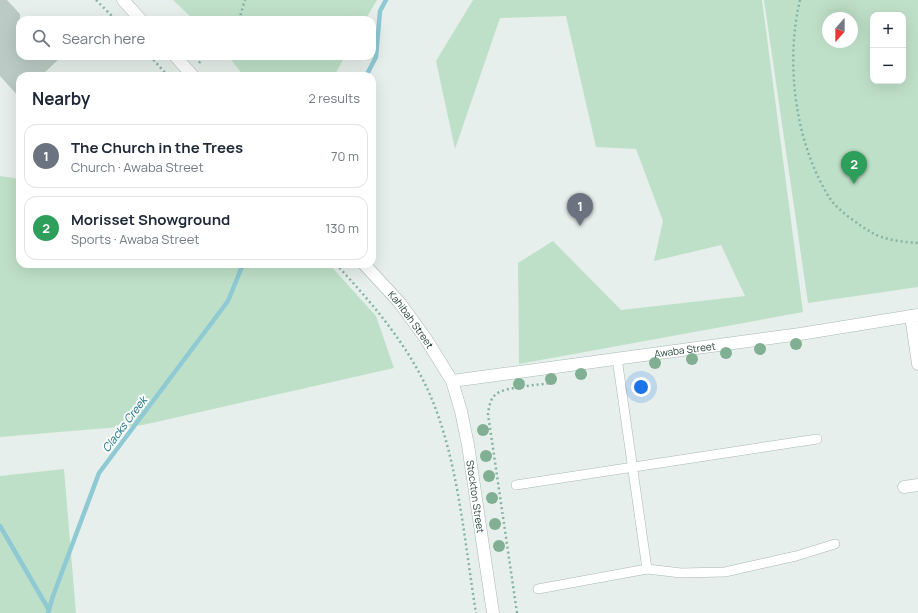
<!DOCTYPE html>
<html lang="en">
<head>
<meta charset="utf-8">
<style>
  :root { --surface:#fff; --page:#f6f6f7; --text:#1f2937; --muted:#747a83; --line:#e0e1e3; --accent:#111827 }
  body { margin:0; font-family:Manrope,sans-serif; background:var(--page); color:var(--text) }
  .controls { position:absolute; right:12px; top:12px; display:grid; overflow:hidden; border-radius:8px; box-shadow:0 4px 16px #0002 }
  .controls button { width:36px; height:36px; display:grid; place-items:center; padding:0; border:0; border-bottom:1px solid var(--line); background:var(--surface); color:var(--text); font:20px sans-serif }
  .compass { position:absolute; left:822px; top:12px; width:36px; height:36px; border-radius:50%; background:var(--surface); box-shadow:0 4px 16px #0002; rotate:201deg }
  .you { position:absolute; left:641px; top:387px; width:14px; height:14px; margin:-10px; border:3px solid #fff; border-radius:50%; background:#1a73e8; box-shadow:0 0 0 6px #1a73e833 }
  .badge { display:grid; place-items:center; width:26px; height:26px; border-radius:50%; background:var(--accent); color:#fff; font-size:13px; font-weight:700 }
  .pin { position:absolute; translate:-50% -33px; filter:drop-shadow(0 1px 2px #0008) }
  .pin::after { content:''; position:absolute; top:21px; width:14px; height:12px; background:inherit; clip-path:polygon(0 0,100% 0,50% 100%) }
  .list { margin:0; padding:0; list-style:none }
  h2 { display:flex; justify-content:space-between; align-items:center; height:52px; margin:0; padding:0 16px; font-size:17px }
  h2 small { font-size:13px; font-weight:400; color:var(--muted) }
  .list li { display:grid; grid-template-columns:26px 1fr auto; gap:12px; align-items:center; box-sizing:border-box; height:64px; margin:0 8px 8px; padding:0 8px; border:1px solid var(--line); border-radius:12px }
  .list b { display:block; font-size:15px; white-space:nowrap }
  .list p { margin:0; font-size:13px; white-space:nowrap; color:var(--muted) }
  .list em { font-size:13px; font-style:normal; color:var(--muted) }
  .icon { flex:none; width:22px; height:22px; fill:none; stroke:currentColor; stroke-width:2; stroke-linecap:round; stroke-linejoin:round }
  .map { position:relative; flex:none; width:918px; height:613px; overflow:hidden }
  .search { position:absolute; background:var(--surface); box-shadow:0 4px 16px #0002; left:16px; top:16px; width:360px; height:44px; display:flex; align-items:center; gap:10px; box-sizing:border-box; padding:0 14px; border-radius:12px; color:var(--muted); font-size:15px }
  .panel { position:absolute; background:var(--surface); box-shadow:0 4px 16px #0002; left:16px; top:72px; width:360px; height:196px; border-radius:12px }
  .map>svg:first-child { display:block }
</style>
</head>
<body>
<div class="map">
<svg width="918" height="613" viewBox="0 0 918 613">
  <rect width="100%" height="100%" fill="#e6efeb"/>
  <path fill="#bfe0c8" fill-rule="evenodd" d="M 173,0 L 377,0 L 365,20 L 194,20 Z
    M 473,0 L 762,0 L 803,312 L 519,364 L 518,263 L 553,241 L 621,310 L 745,296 L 721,245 L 654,261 L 663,221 L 636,149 L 596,147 L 566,16 L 500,18 L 455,149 L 436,61 Z
    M 764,0 L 918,0 L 918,287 L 808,303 ZM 873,15 L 903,15 L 903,81 L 873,81 ZM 828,18 L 852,18 L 852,42 L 828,42 Z
    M 228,56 L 345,56 L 334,76 L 244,76 Z
    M 0,176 L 20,179 L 20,264 L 329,264 L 376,316 L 394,368 L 143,425 L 0,437 Z
    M 64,469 L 76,613 L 0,613 L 0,476 Z"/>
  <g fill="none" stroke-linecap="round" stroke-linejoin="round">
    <path stroke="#8ec9d4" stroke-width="4.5" d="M 366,76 L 376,57 L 380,11 L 386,0
      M 0,526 L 49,610
      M 48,613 L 53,596 L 99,473 L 228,301 L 243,264"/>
  </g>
  <path fill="#bbcac4" d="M 0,0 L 7,0 L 20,14 L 20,56 L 62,56 L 41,76 L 20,76 L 20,98 L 0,76 Z"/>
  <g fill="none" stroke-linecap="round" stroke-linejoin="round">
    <g stroke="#a8b8b2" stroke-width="10">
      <path id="service" d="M 617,358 L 647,569
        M 516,485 L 817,439
        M 538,589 L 647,569 L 681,573 L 725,572 L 796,556 L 835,544"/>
    </g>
    <g stroke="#a8b8b2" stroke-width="13">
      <g id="minor">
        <path d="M 911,316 L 918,364"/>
        <path id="s1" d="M 452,381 L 800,334 L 918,315"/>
        <path d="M 904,487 L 918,485"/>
      </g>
    </g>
    <g stroke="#a8b8b2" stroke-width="13">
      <g id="tertiary">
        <path d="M 123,0 L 141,20"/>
        <path d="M 175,56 L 193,76"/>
        <path id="s2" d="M 364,264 L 400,303 L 426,339 L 452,381 L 461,411 L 468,445 L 493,613"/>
      </g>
    </g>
    <path stroke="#86b3a5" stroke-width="2.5" stroke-dasharray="2 3" stroke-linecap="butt" d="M 96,0 L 116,20
      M 800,0 C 785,63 795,145 831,200 C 838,210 860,226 871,232 C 883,240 904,242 918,243
      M 239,20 L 245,0
      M 150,56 L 168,76
      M 199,63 L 205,56
      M 336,264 C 370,301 404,340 426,386 C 458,453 464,540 476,613
      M 517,613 L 488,414 C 489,407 490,399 496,394 C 505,387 538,385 551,383"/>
    <use href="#service" stroke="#fff" stroke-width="9"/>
    <use href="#minor" stroke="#fff" stroke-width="12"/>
    <use href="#tertiary" stroke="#fff" stroke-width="12"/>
  </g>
  <g fill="#80af93">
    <circle cx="796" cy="344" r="6"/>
    <circle cx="760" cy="349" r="6"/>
    <circle cx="726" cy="353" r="6"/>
    <circle cx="692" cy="359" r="6"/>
    <circle cx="655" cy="363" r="6"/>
    <circle cx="581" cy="374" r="6"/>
    <circle cx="551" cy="379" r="6"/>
    <circle cx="519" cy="384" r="6"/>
    <circle cx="483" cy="430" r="6"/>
    <circle cx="486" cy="456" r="6"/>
    <circle cx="489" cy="476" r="6"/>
    <circle cx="492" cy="498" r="6"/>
    <circle cx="495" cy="524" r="6"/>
    <circle cx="499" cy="546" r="6"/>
  </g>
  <g text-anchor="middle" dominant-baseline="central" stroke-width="4" stroke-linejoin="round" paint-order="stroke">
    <g font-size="10" fill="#24423a" stroke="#f7fbf9">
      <text stroke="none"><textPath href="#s2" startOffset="73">Kahibah Street</textPath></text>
      <text stroke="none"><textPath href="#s1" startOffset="235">Awaba Street</textPath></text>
      <text stroke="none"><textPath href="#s2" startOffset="265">Stockton Street</textPath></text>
    </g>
    <g font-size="11" font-style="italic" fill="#1c6f80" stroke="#f7fbf9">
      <text transform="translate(124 424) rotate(-53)">Clacks Creek</text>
    </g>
  </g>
</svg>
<div class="controls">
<button>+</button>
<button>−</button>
</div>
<svg class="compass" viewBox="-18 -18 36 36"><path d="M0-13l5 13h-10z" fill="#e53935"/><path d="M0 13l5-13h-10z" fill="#747a83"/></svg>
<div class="you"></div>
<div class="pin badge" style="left:580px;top:226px;background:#6b7280">1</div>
<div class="pin badge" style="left:854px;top:184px;background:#2e9e5b">2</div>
<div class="search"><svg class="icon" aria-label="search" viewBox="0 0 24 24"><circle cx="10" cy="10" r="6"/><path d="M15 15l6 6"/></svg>Search here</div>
<section class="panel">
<h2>Nearby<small>2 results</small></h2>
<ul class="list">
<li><span class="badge" style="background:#6b7280">1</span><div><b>The Church in the Trees</b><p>Church · Awaba Street</p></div><em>70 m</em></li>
<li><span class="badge" style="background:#2e9e5b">2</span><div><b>Morisset Showground</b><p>Sports · Awaba Street</p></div><em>130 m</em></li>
</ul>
</section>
</div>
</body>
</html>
